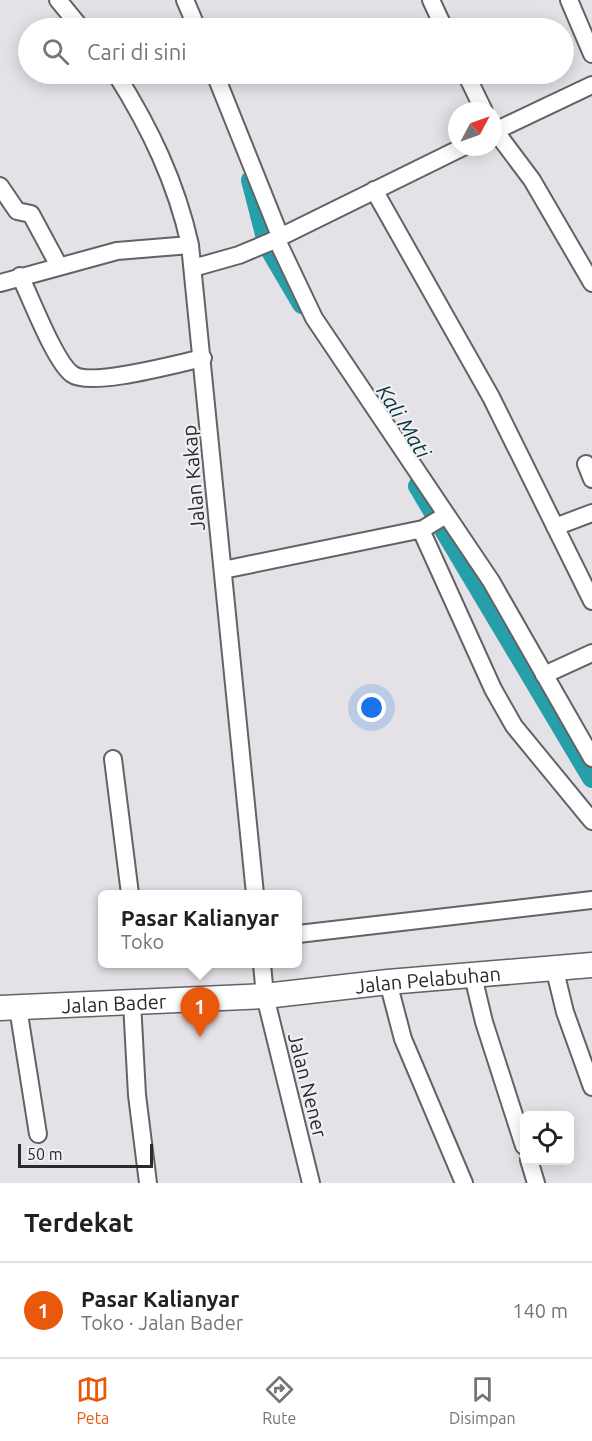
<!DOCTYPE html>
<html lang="id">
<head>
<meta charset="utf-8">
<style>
  :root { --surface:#fff; --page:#f2f2f2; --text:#202124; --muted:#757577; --line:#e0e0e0; --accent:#ea580c }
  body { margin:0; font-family:Ubuntu,sans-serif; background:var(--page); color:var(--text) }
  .controls { position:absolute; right:18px; bottom:18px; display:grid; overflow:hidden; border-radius:9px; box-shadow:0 3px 15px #0003 }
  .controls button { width:54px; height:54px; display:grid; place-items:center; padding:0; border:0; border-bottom:2px solid var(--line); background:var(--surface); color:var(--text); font:30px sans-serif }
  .compass { position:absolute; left:448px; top:102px; width:54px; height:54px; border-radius:50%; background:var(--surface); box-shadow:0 3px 15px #0003; rotate:49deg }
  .scale { position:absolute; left:18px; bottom:15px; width:135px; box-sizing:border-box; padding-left:6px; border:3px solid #2a292b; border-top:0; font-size:16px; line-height:21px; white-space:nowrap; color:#2a292b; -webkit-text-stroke:4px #f1eff4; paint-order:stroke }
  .you { position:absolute; left:372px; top:708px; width:21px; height:21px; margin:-15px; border:4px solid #fff; border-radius:50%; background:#1a73e8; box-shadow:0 0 0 9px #1a73e833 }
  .badge { display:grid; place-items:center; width:39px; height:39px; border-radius:50%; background:var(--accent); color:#fff; font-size:20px; font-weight:700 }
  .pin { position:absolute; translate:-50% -50px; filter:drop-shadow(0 2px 3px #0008) }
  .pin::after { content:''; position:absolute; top:32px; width:21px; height:18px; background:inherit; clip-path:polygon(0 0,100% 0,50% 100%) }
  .popup { position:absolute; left:98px; top:890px; width:204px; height:78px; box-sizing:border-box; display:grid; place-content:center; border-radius:9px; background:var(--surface); filter:drop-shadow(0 2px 4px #0005); font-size:20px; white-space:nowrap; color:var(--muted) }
  .popup b { font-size:22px; color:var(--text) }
  .popup::after { content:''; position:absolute; left:50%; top:100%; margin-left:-12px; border:12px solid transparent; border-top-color:var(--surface) }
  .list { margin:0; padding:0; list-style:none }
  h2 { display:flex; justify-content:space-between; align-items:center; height:78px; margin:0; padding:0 24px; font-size:26px }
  h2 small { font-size:20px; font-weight:400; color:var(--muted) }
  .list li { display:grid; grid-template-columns:39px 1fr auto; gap:18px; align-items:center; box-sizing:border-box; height:96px; padding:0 24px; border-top:2px solid var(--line) }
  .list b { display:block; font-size:22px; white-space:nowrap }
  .list p { margin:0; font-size:20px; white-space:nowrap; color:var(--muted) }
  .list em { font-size:20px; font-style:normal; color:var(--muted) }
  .icon { flex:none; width:33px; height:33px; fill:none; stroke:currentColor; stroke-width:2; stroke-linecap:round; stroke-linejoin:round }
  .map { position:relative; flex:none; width:592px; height:1183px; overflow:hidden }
  .search { position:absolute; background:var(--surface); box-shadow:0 3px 15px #0003; left:18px; right:18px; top:18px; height:66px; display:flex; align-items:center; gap:15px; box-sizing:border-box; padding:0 21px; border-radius:33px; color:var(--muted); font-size:22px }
  .sheet { height:174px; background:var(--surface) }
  nav { display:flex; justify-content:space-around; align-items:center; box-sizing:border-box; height:84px; border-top:2px solid var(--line); background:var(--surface); font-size:16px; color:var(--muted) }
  nav a { display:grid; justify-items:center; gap:3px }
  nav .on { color:var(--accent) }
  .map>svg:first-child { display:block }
</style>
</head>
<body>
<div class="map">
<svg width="592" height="1183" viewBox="0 0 592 1183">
  <rect width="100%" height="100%" fill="#e4e2e7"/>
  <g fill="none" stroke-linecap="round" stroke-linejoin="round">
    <path stroke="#279fa9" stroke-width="20" d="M 251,180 L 268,246 L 302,304
      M 418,486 L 592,778"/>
    <g stroke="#636266" stroke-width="20">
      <path id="minor" d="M 58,0 L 81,28
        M 185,0 L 197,28
        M 431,0 L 444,28
        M 569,0 L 592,54
        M 116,74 C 150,128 176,182 190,245 L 255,894
        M 215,74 L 280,236
        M 466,74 L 484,111
        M 493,128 L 532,180 L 592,283
        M 493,132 L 592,85
        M 0,186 L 17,211 L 31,214 L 59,266
        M 374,190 L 491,397 L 592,601
        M 276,238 L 314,318 L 491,581 L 592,758
        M 193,268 L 239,255 L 270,242 L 463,147
        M 20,276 C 31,298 55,362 72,374 C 90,388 179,363 203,358
        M 0,283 L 117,251 L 190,245
        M 586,464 L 592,479
        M 555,527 L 592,513
        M 421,530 L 493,689 L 514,726 L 592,821
        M 223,570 L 423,529 L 446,515
        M 544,675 L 592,653
        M 113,759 L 130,894
        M 298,934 L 592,900
        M 262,964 L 265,996 L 311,1183
        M 554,967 L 565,1012 L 592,1087
        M 473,976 L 484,1022 L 524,1146
        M 388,982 L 403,1039 L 464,1183
        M 132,1002 L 137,1095 L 148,1183
        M 18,1008 L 38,1134
        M 529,1160 L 536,1183"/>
    </g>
    <g stroke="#636266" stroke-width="27">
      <g id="secondary">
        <path id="s1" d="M 0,1008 L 265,996 L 388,982 L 592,965"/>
      </g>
    </g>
    <use href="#minor" stroke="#fff" stroke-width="16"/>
    <use href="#secondary" stroke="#fff" stroke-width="24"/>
  </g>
  <g text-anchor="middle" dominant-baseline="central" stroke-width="4.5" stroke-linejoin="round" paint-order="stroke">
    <g font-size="20" fill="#2a292b" stroke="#f1eff4">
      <text transform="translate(193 478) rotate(-95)">Jalan Kakap</text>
      <text stroke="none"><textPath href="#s1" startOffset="429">Jalan Pelabuhan</textPath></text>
      <text stroke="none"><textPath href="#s1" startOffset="114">Jalan Bader</textPath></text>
      <text transform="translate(308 1085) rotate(76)">Jalan Nener</text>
    </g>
    <g font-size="21" font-style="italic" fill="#00363a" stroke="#f1eff4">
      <text transform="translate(404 421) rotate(58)">Kali Mati</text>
    </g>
  </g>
</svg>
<div class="controls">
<button><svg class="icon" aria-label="locate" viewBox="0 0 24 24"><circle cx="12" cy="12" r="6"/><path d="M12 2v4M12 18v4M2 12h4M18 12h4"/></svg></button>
</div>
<svg class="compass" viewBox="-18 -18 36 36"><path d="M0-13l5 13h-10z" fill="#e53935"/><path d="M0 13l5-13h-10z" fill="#757577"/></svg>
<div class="scale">50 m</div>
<div class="you"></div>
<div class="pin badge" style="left:200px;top:1037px">1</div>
<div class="popup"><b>Pasar Kalianyar</b>Toko</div>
<div class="search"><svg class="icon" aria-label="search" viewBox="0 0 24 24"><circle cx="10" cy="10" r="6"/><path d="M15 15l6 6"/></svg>Cari di sini</div>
</div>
<section class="sheet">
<h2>Terdekat<small></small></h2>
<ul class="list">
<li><span class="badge">1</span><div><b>Pasar Kalianyar</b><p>Toko · Jalan Bader</p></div><em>140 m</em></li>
</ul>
</section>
<nav>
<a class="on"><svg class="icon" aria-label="map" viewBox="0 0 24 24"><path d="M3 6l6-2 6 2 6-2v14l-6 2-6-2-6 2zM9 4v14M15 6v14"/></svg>Peta</a>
<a><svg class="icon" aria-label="directions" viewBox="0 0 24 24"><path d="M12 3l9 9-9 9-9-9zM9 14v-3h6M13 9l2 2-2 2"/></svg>Rute</a>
<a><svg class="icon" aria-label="saved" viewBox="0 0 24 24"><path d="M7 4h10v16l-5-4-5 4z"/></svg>Disimpan</a>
</nav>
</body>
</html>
